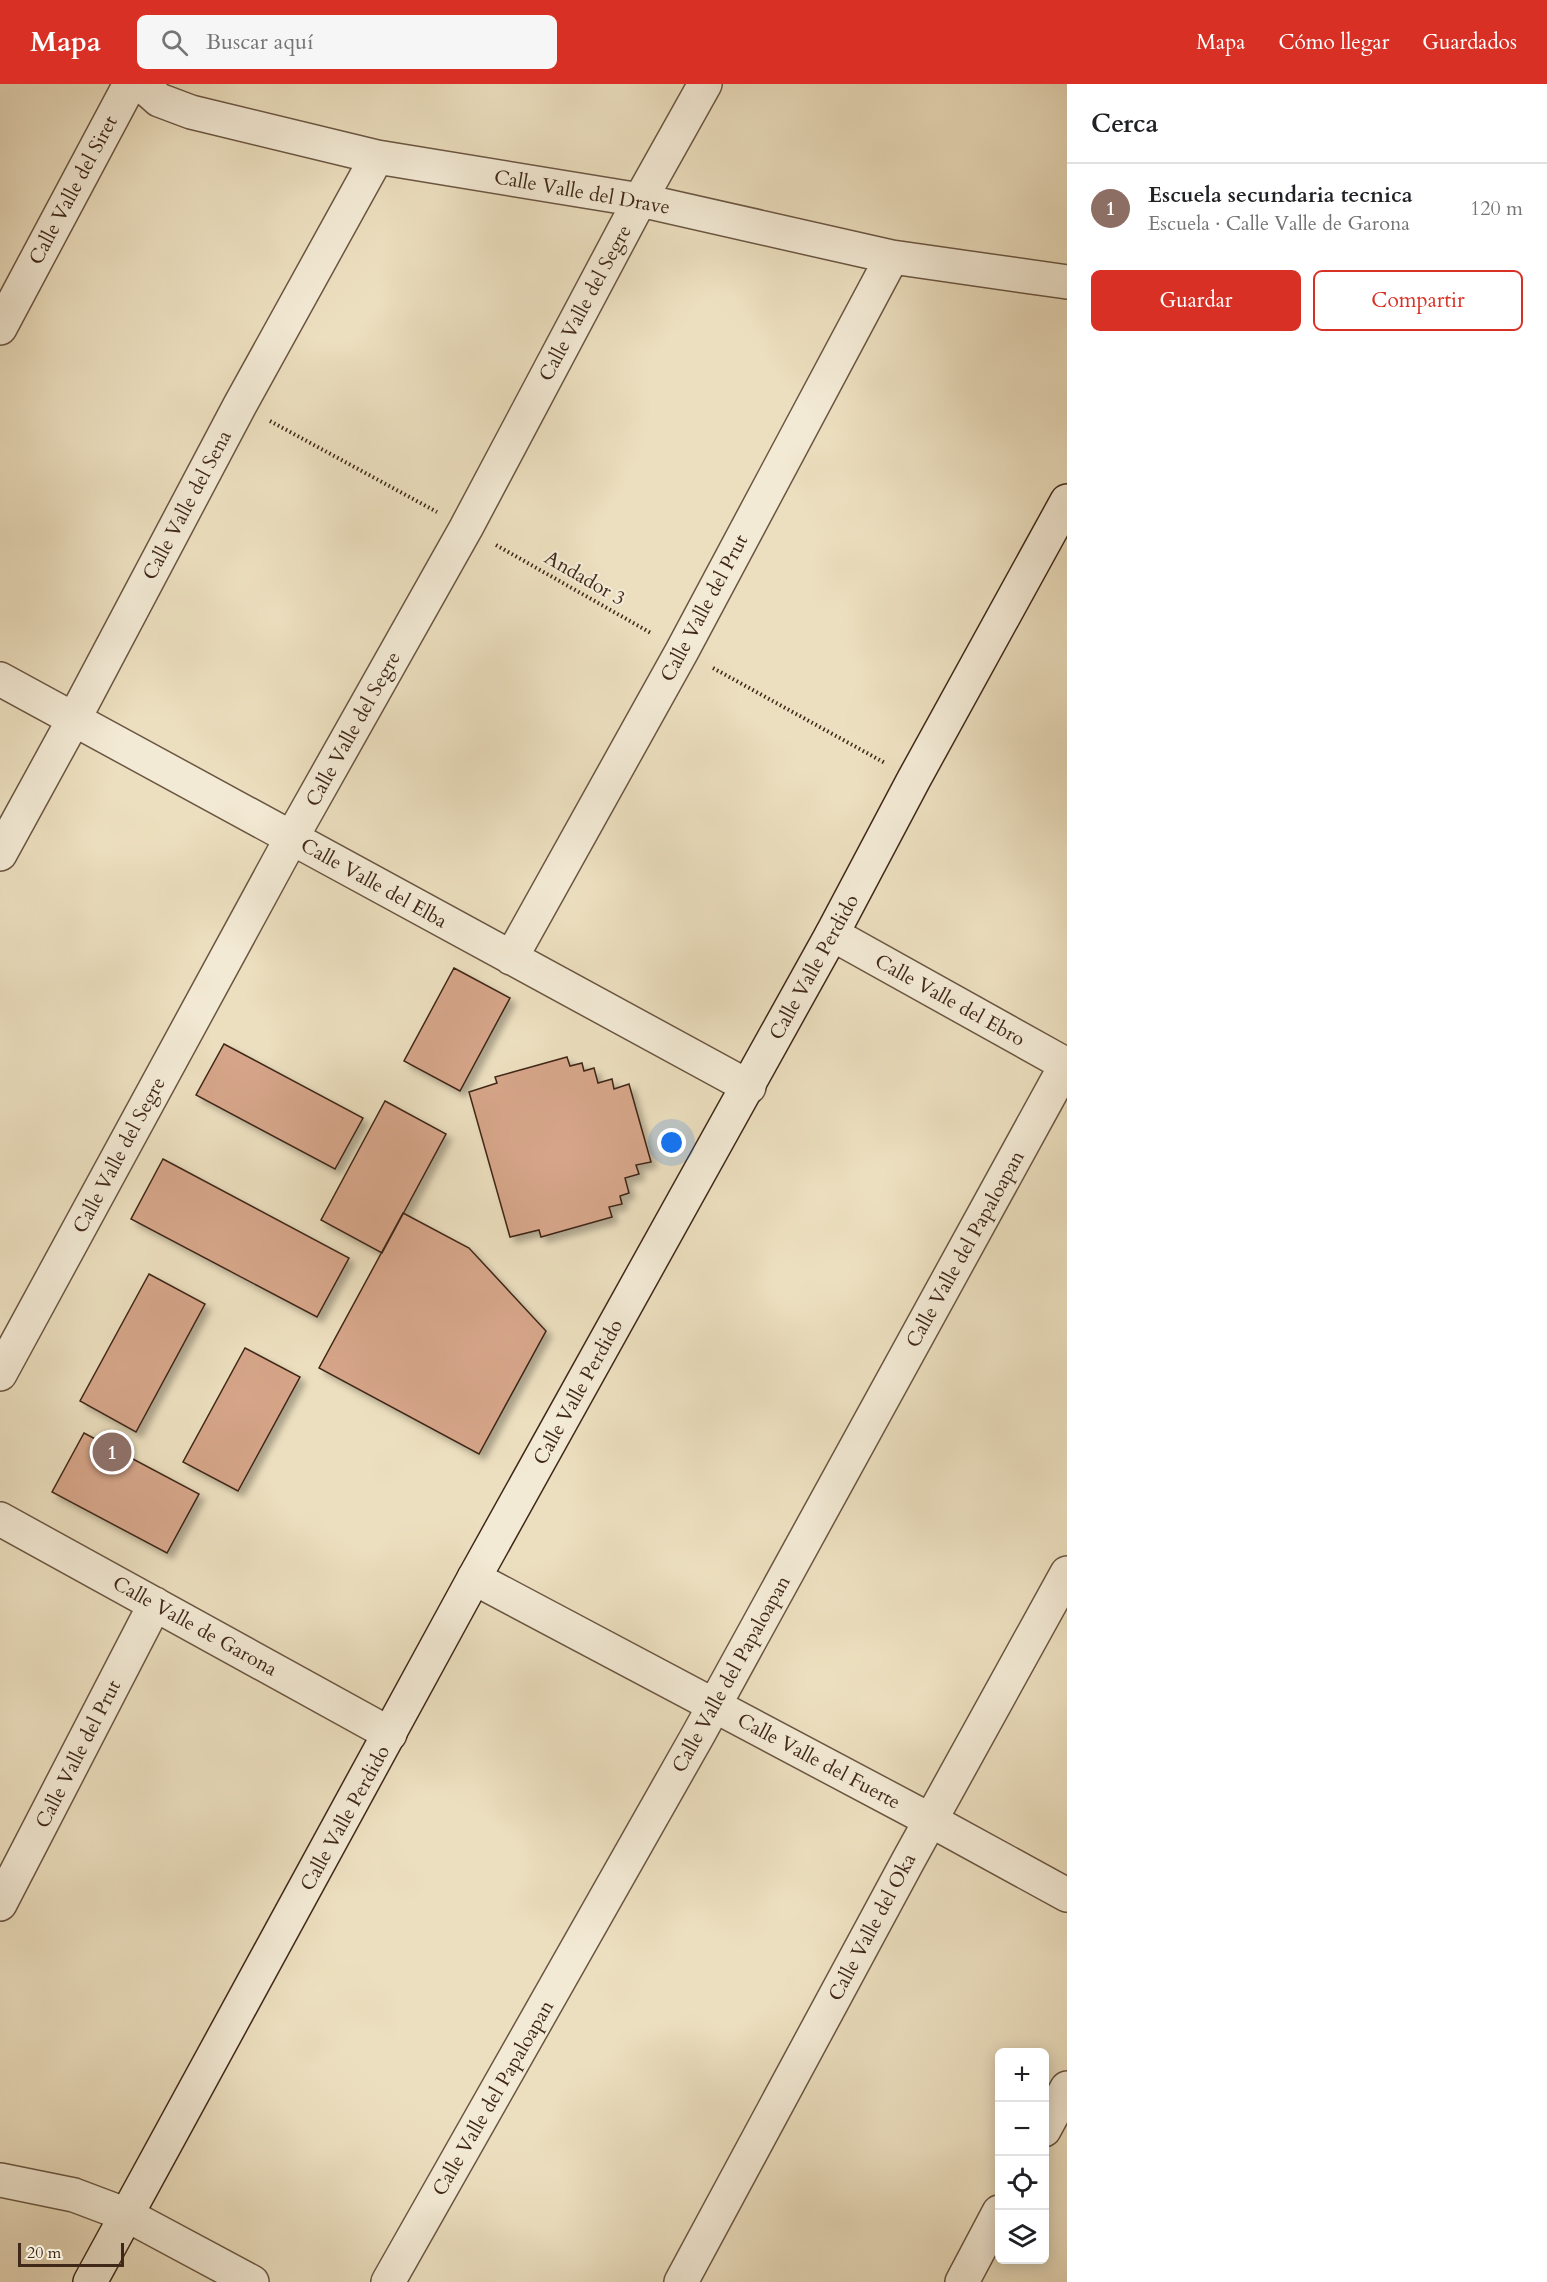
<!DOCTYPE html>
<html lang="es">
<head>
<meta charset="utf-8">
<style>
  :root { --surface:#fff; --page:#f6f6f6; --text:#202124; --muted:#757577; --line:#e0e0e0; --accent:#d93025 }
  body { margin:0; font-family:Cardo,serif; background:var(--page); color:var(--text) }
  .controls { position:absolute; right:18px; bottom:18px; display:grid; overflow:hidden; border-radius:9px; box-shadow:0 3px 15px #0003 }
  .controls button { width:54px; height:54px; display:grid; place-items:center; padding:0; border:0; border-bottom:2px solid var(--line); background:var(--surface); color:var(--text); font:30px sans-serif }
  .scale { position:absolute; left:18px; bottom:15px; width:106px; box-sizing:border-box; padding-left:6px; border:3px solid #402819; border-top:0; font-size:16px; line-height:21px; white-space:nowrap; color:#402819; -webkit-text-stroke:4px #f3ead5; paint-order:stroke }
  .you { position:absolute; left:672px; top:1059px; width:21px; height:21px; margin:-15px; border:4px solid #fff; border-radius:50%; background:#1a73e8; box-shadow:0 0 0 9px #1a73e833 }
  .badge { display:grid; place-items:center; width:39px; height:39px; border-radius:50%; background:var(--accent); color:#fff; font-size:20px; font-weight:700 }
  .pin { position:absolute; translate:-50% -50%; border:3px solid #fff; box-shadow:0 2px 6px #0006 }
  .list { margin:0; padding:0; list-style:none }
  h2 { display:flex; justify-content:space-between; align-items:center; height:78px; margin:0; padding:0 24px; font-size:26px }
  h2 small { font-size:20px; font-weight:400; color:var(--muted) }
  .list li { display:grid; grid-template-columns:39px 1fr auto; gap:18px; align-items:center; box-sizing:border-box; height:90px; padding:0 24px; border-top:2px solid var(--line) }
  .list b { display:block; font-size:22px; white-space:nowrap }
  .list p { margin:0; font-size:20px; white-space:nowrap; color:var(--muted) }
  .list em { font-size:20px; font-style:normal; color:var(--muted) }
  .actions { display:flex; gap:12px; padding:18px 24px }
  .actions a { flex:1; padding:14px 0; border:2px solid var(--accent); border-radius:9px; text-align:center; font-size:21px; color:var(--accent) }
  .actions .main { background:var(--accent); color:#fff }
  .icon { flex:none; width:33px; height:33px; fill:none; stroke:currentColor; stroke-width:2; stroke-linecap:round; stroke-linejoin:round }
  .map { position:relative; flex:none; width:1067px; height:2198px; overflow:hidden }
  header { display:flex; align-items:center; gap:36px; box-sizing:border-box; height:84px; padding:0 30px; background:var(--accent); color:#fff }
  header strong { font-size:28px }
  nav { display:flex; gap:33px; margin-inline-start:auto; font-size:21px }
  .search { width:420px; height:54px; background:var(--page); display:flex; align-items:center; gap:15px; box-sizing:border-box; padding:0 21px; border-radius:9px; color:var(--muted); font-size:22px }
  main { display:flex }
  aside { flex:1; background:var(--surface) }
  .map>svg:first-child { display:block }
</style>
</head>
<body>
<header>
<strong>Mapa</strong>
<div class="search"><svg class="icon" aria-label="search" viewBox="0 0 24 24"><circle cx="10" cy="10" r="6"/><path d="M15 15l6 6"/></svg>Buscar aquí</div>
<nav><a>Mapa</a><a>Cómo llegar</a><a>Guardados</a></nav>
</header>
<main>
<div class="map">
<svg width="1067" height="2198" viewBox="0 0 1067 2198">
  <defs>
    <filter id="shadow"><feDropShadow dx="5.5" dy="5.5" stdDeviation="3" flood-color="#0004"/></filter>
  </defs>
  <rect width="100%" height="100%" fill="#ecdfbf"/>
  <filter id="stains"><feTurbulence type="fractalNoise" baseFrequency=".00333" numOctaves="4"/><feColorMatrix values="0 0 0 0 .2 0 0 0 0 .09 0 0 0 0 .02 0 0 0 .5 -.17"/></filter>
  <radialGradient id="worn" r=".72"><stop offset=".6" stop-color="#630" stop-opacity="0"/><stop offset="1" stop-color="#630" stop-opacity=".3"/></radialGradient>
  <path fill="#d6a589" stroke="#402819" stroke-width="1.5" filter="url(#shadow)" d="M 454,884 L 510,914 L 460,1007 L 404,977 Z
    M 224,960 L 363,1034 L 335,1085 L 196,1011 Z
    M 567,973 L 570,982 L 582,979 L 584,987 L 594,984 L 598,999 L 612,995 L 614,1005 L 629,1000 L 651,1078 L 636,1081 L 639,1090 L 625,1094 L 629,1109 L 620,1112 L 622,1120 L 609,1123 L 612,1133 L 541,1153 L 539,1146 L 510,1153 L 469,1008 L 497,999 L 495,993 Z
    M 385,1017 L 446,1050 L 382,1169 L 321,1136 Z
    M 163,1075 L 349,1174 L 317,1233 L 131,1135 Z
    M 403,1129 L 469,1164 L 546,1247 L 479,1370 L 319,1284 Z
    M 149,1190 L 205,1220 L 136,1348 L 80,1317 Z
    M 245,1264 L 300,1293 L 238,1407 L 183,1378 Z
    M 84,1349 L 199,1410 L 167,1469 L 52,1408 Z"/>
  <g fill="none" stroke-linecap="round" stroke-linejoin="round">
    <g stroke="#6b5642" stroke-width="36">
      <path id="street" d="M 141,0 L 159,16 L 191,28 L 377,73 L 640,116 L 892,173 L 1067,198
        M 0,244 L 130,0
        M 0,595 L 749,1003
        M 0,770 L 74,635 L 240,321 L 377,73
        M 832,850 L 1067,981
        M 511,874 L 682,567 L 892,173
        M 0,1290 L 292,753 L 466,444 L 640,116 L 705,0
        M 0,1435 L 390,1650
        M 474,1494 L 930,1736 L 1067,1811
        M 0,1820 L 155,1520
        M 1044,2046 L 1067,2004
        M 0,2096 L 74,2111 L 127,2131 L 252,2198
        M 388,2198 L 698,1651 L 1067,979
        M 681,2198 L 908,1777 L 1067,1489
        M 962,2198 L 999,2128"/>
    </g>
    <g stroke="#402819" stroke-width="36">
      <path id="secondary" d="M 90,2198 L 474,1494 L 832,850 L 914,695 L 1067,417"/>
    </g>
    <path stroke="#402819" stroke-width="4" stroke-dasharray="1.5 3" stroke-linecap="butt" d="M 270,337 L 437,428
      M 496,461 L 651,549
      M 713,584 L 885,679"/>
    <use href="#street" stroke="#f3ead5" stroke-width="33"/>
    <use href="#secondary" stroke="#f3ead5" stroke-width="33"/>
  </g>
  <g text-anchor="middle" dominant-baseline="central" stroke-width="4.5" stroke-linejoin="round" paint-order="stroke">
    <g font-size="20" fill="#402819" stroke="#f3ead5">
      <text transform="translate(73 106) rotate(-62)">Calle Valle del Siret</text>
      <text transform="translate(582 108) rotate(10)">Calle Valle del Drave</text>
      <text transform="translate(585 219) rotate(-62)">Calle Valle del Segre</text>
      <text transform="translate(187 421) rotate(-62)">Calle Valle del Sena</text>
      <text transform="translate(585 494) rotate(30)">Andador 3</text>
      <text transform="translate(704 524) rotate(-62)">Calle Valle del Prut</text>
      <text transform="translate(353 645) rotate(-61)">Calle Valle del Segre</text>
      <text transform="translate(374 799) rotate(29)">Calle Valle del Elba</text>
      <text transform="translate(814 883) rotate(-61)">Calle Valle Perdido</text>
      <text transform="translate(950 916) rotate(29)">Calle Valle del Ebro</text>
      <text transform="translate(119 1071) rotate(-62)">Calle Valle del Segre</text>
      <text transform="translate(965 1165) rotate(-61)">Calle Valle del Papaloapan</text>
      <text transform="translate(578 1308) rotate(-61)">Calle Valle Perdido</text>
      <text transform="translate(195 1542) rotate(29)">Calle Valle de Garona</text>
      <text transform="translate(731 1590) rotate(-61)">Calle Valle del Papaloapan</text>
      <text transform="translate(78 1670) rotate(-63)">Calle Valle del Prut</text>
      <text transform="translate(819 1677) rotate(28)">Calle Valle del Fuerte</text>
      <text transform="translate(345 1734) rotate(-61)">Calle Valle Perdido</text>
      <text transform="translate(872 1843) rotate(-62)">Calle Valle del Oka</text>
      <text transform="translate(493 2014) rotate(-60)">Calle Valle del Papaloapan</text>
    </g>
  </g>
  <rect width="100%" height="100%" filter="url(#stains)"/>
  <rect width="100%" height="100%" fill="url(#worn)"/>
</svg>
<div class="controls">
<button>+</button>
<button>−</button>
<button><svg class="icon" aria-label="locate" viewBox="0 0 24 24"><circle cx="12" cy="12" r="6"/><path d="M12 2v4M12 18v4M2 12h4M18 12h4"/></svg></button>
<button><svg class="icon" aria-label="layers" viewBox="0 0 24 24"><path d="M12 4l9 5-9 5-9-5zM3 14l9 5 9-5"/></svg></button>
</div>
<div class="scale">20 m</div>
<div class="you"></div>
<div class="pin badge" style="left:112px;top:1368px;background:#8d6e63">1</div>
</div>
<aside>
<h2>Cerca<small></small></h2>
<ul class="list">
<li><span class="badge" style="background:#8d6e63">1</span><div><b>Escuela secundaria tecnica</b><p>Escuela · Calle Valle de Garona</p></div><em>120 m</em></li>
</ul>
<div class="actions"><a class="main">Guardar</a><a>Compartir</a></div>
</aside>
</main>
</body>
</html>
